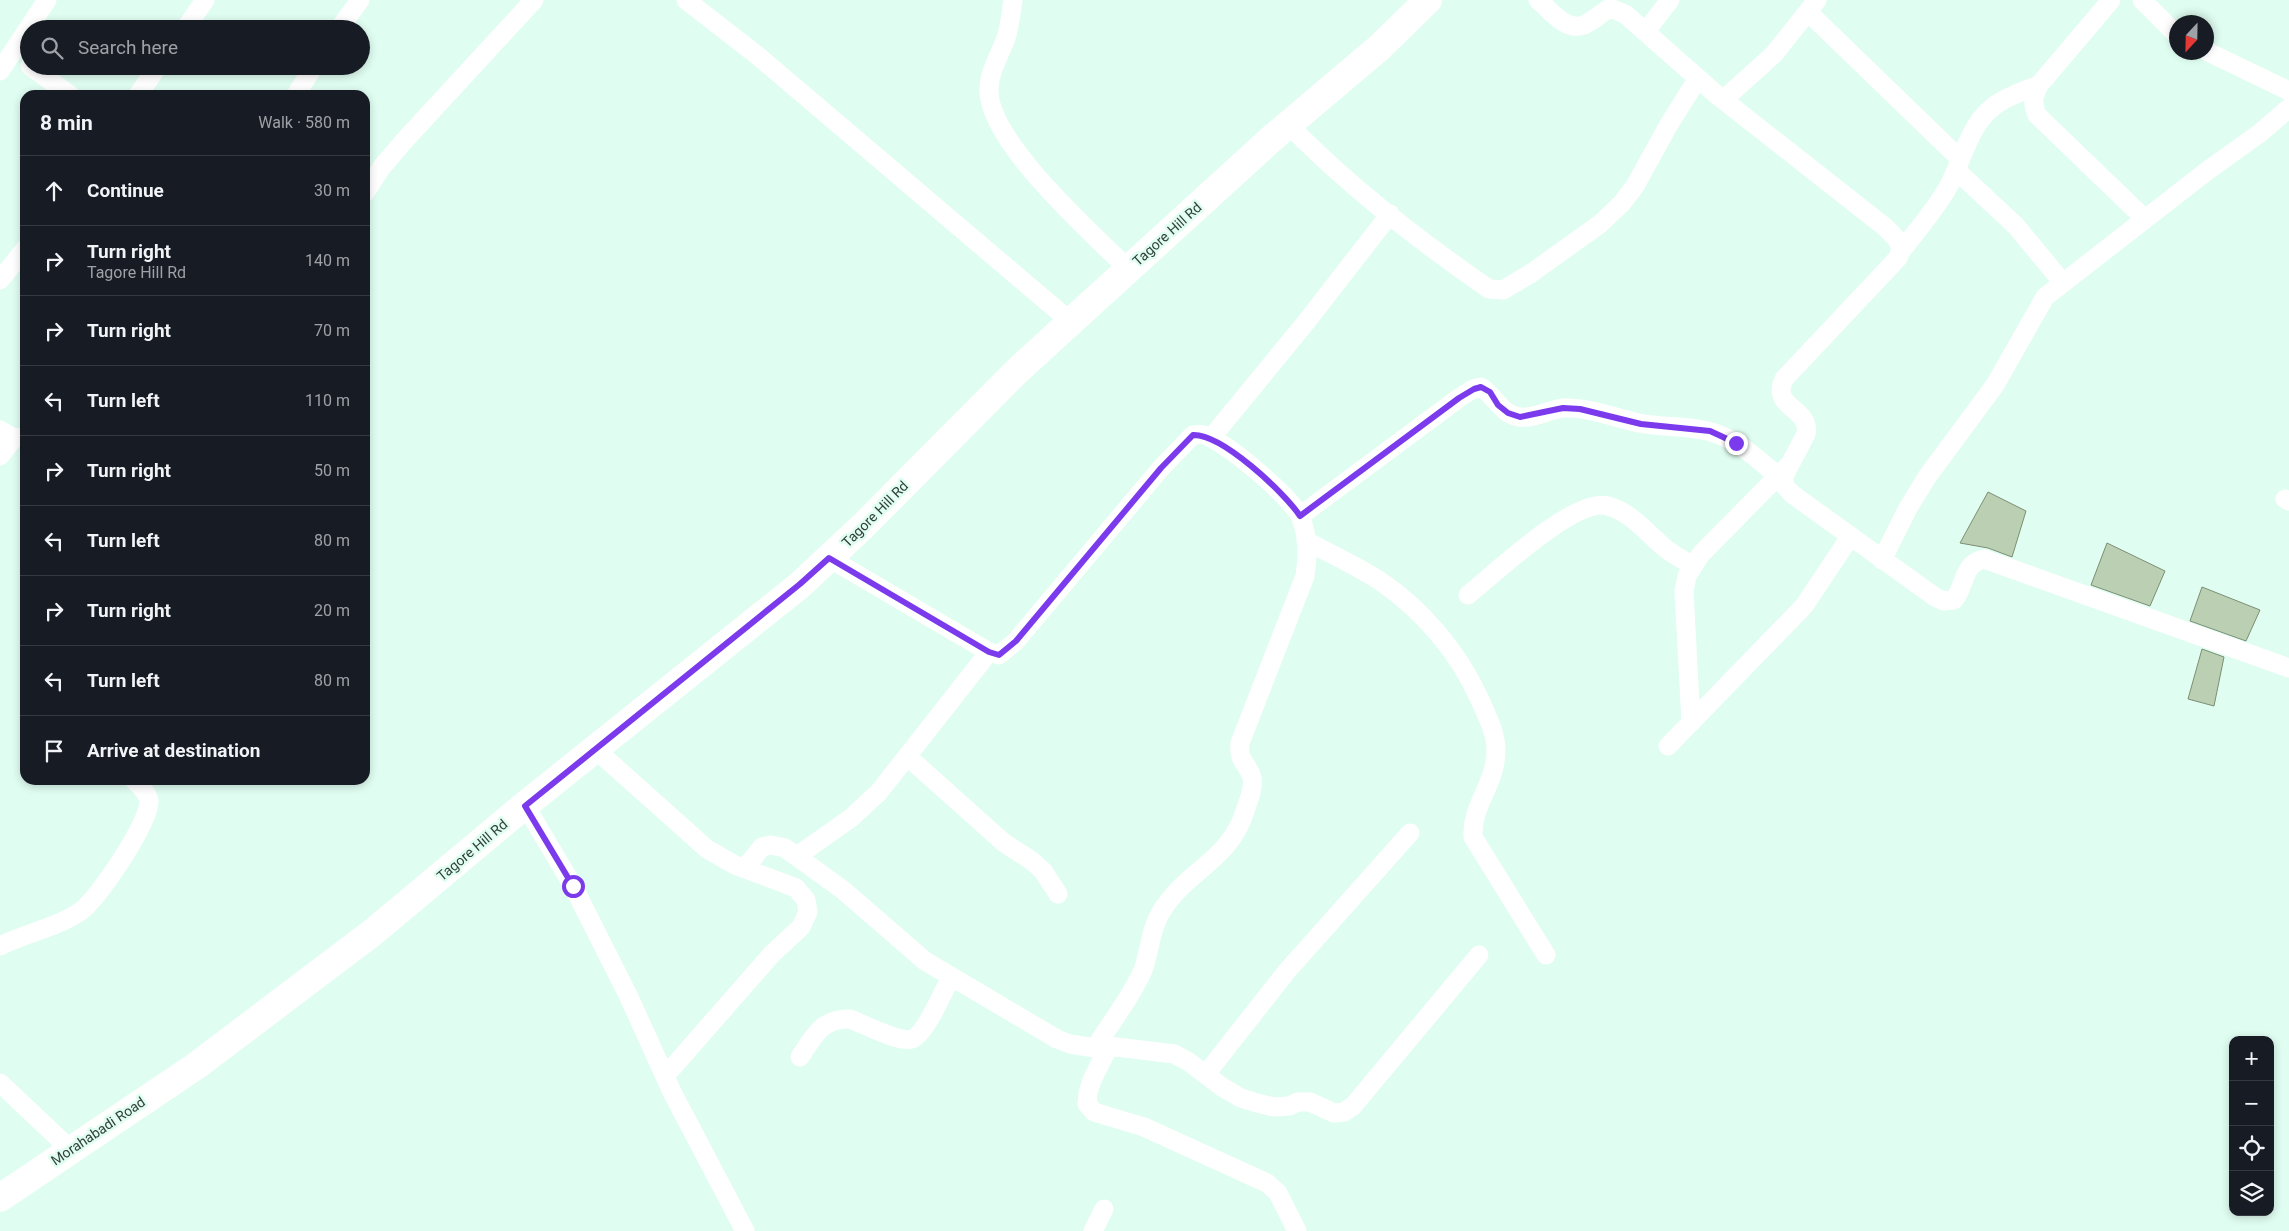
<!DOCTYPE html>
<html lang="en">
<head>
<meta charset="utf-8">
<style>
  :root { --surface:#171b24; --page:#242831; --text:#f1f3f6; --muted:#9ea1a6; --line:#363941 }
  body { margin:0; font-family:Roboto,sans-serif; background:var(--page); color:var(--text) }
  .controls { position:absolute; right:15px; bottom:15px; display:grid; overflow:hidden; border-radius:10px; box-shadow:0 2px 8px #0003 }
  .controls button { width:45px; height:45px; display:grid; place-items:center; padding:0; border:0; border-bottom:1px solid var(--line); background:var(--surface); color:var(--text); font:25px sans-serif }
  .compass { position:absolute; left:2169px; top:15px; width:45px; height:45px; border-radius:50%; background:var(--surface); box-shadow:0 2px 8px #0003; rotate:202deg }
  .stop { position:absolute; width:15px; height:15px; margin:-11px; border:4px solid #7c3aed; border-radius:50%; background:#fff }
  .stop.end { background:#7c3aed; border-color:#fff; box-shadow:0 1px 5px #0008 }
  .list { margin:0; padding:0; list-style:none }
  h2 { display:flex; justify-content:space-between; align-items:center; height:65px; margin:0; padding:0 20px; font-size:21px }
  h2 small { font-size:16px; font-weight:400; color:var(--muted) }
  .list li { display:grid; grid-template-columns:32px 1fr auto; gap:15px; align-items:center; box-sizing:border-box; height:70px; padding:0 20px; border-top:1px solid var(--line) }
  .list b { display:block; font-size:19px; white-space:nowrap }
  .list p { margin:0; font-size:16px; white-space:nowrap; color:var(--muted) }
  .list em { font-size:16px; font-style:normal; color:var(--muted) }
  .icon { flex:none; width:28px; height:28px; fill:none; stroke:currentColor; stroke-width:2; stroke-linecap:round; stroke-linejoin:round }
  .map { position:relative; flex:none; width:2289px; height:1231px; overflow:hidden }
  .search { position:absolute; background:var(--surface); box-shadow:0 2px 8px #0003; left:20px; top:20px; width:350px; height:55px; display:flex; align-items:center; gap:12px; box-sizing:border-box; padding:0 18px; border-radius:28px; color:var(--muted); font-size:19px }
  .panel { position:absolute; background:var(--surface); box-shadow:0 2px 8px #0003; left:20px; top:90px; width:350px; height:695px; border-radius:15px }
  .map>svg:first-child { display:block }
</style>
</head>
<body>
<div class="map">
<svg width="2289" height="1231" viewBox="0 0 2289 1231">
  <rect width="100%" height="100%" fill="#e0fdf1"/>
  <path fill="#bbcfb3" stroke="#7c8f75" d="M 1988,492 L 2026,511 L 2012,557 L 1988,548 L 1960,543 Z
    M 2107,543 L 2165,571 L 2150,606 L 2091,585 Z
    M 2202,587 L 2260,610 L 2246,641 L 2190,621 Z
    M 2202,649 L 2224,657 L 2214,706 L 2188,699 Z"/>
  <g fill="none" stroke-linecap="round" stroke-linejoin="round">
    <path stroke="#fff" stroke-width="19" d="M 686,0 L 758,56 L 1071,322
      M 1013,0 C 1011,12 1010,26 1006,38 C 1000,55 988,73 989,92 C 991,144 1091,232 1128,269
      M 1538,0 C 1550,10 1566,32 1584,25 C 1593,21 1601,13 1610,8 L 1625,14 L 1717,95 L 1885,227 C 1895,237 1905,244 1898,258 L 1784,379 C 1770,409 1811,407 1806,434 L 1784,476 L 1784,485 L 1792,494 L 1935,597 L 1944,601 L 1954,600 C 1966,585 1962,564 1984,559 L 2289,668
      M 2111,0 L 2039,85 C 2033,97 2032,103 2037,115 L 2145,219
      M 2142,0 L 2176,34
      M 1808,12 L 1960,159
      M 185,29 L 205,0
      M 339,29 L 360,0
      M 1646,31 L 1670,0
      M 2206,51 L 2289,91
      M 30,66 L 70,95
      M 0,71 L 47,0
      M 138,95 L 158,66
      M 296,95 L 314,66
      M 1723,100 L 1774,54 L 1817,0
      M 1288,124 C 1348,186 1418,240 1489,289 L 1503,290 L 1530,274 L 1600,224 L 1622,203 L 1635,186 L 1668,126 L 1698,78
      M 1956,170 L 2016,226 L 2063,283
      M 365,193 L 381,168 L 404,141 L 534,0
      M 1901,251 C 1917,231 1934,211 1947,189 C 1964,160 1968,121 2000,102 C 2011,95 2026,90 2039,85
      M 0,280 L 25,249
      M 0,430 L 14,438 L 25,437
      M 1211,438 L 1307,321 L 1390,214
      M 0,456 L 14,438
      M 2285,499 L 2289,501
      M 1300,516 L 1459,398 L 1473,389 L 1481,387 C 1495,396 1501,414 1519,417 C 1534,419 1550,409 1564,408 C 1589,407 1615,418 1639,423 C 1662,428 1688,425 1711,432 C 1737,439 1757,459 1778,476
      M 1306,541 C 1331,554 1357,566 1380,581 C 1423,610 1459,653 1480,700 C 1487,716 1496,733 1496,750 C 1496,785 1471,805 1473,837 L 1546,955
      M 829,558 L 989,652 L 999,655 L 1016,641 L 1161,468 L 1193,435 C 1196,435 1201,434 1204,435 C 1225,441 1290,496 1300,516 C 1308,534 1308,557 1305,576 L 1240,743 C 1238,764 1248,762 1252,778 C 1254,786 1249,800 1246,808 C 1231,861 1187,869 1161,912 C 1150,930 1150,951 1143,970 C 1132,996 1110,1024 1095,1048
      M 1882,560 L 1908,508 L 1927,477 L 1995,385 L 2045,297 L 2207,171 L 2260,133 L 2289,108
      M 1468,595 C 1494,574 1576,496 1608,506 C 1631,512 1648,534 1666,549 C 1674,555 1683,560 1692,565
      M 1691,723 L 1684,591 L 1687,576 L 1701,554 L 1787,467
      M 1668,746 L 1804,606 L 1850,537
      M 595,749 L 707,849 L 735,865 L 796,888 L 806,900 L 808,912 L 801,927 L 772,954 L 665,1076
      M 908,757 L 1003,842 L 1032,861 L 1043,871 L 1058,894
      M 525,805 L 573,886 L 628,995 L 672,1092 L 745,1231
      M 797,856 L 851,818 L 879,792 L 989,652
      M 745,868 L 762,847 L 771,845 L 785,848 L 843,890 L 925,961 L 1057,1039 L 1070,1044 L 1095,1048 L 1109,1046 L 1174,1054 L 1189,1062 L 1222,1087 L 1241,1098 L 1257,1103 L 1274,1107 L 1289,1106 L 1298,1102 L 1310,1102 L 1334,1113 L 1344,1112 L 1353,1106 L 1479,955
      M 0,946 C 26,933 58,927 81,911 C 98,899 150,822 149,801 C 148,793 139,785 134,780
      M 1109,1046 L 1092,1080 L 1088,1093 L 1087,1104 L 1094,1112 L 1144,1127 L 1267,1183 L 1278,1193 L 1297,1231
      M 800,1057 C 814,1036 822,1018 850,1019 C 864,1024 899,1043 912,1039 C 925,1035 944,990 951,977
      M 1206,1074 L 1287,971 L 1410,833
      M 0,1083 L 71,1150
      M 1093,1231 L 1104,1209"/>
    <path stroke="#fff" stroke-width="28" d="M 0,1198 L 196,1066 L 372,933 L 525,805 L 800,585 L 863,526 L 1016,372 L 1270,140 L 1380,47 L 1428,0"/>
  </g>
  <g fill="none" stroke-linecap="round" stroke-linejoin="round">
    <path stroke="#7c3aed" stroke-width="6" d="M 573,886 L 525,806 L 800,584 L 829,558 L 989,652 L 999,655 L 1016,641 L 1161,468 L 1193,435 C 1222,434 1284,492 1300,516 L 1459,398 L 1474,389 L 1481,387 L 1490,392 L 1498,405 L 1508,413 L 1520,417 L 1563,408 L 1580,409 L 1641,424 L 1710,431 L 1736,443"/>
  </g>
  <g text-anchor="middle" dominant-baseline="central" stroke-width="5" stroke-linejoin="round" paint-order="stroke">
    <g font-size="14" fill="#303f39" stroke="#e0fdf1">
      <text transform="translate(1167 234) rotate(-42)">Tagore Hill Rd</text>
      <text transform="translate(875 514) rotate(-45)">Tagore Hill Rd</text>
      <text transform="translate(472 850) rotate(-40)">Tagore Hill Rd</text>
      <text transform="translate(98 1131) rotate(-34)">Morahabadi Road</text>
    </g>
  </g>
</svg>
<div class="controls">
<button>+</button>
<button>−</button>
<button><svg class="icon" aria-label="locate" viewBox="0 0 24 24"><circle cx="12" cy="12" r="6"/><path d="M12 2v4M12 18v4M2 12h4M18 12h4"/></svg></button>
<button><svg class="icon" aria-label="layers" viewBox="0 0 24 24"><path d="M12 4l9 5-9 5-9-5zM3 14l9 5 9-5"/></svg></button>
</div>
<svg class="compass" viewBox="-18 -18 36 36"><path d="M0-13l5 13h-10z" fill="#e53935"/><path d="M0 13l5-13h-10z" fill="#9ea1a6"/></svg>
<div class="stop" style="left:573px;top:886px"></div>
<div class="stop end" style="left:1736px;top:443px"></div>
<div class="search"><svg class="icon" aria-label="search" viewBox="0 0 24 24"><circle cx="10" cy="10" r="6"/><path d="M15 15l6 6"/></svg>Search here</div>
<section class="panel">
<h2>8 min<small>Walk · 580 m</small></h2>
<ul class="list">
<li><svg class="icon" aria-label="ahead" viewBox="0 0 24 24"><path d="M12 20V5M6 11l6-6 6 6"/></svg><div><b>Continue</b></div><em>30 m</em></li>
<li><svg class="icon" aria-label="right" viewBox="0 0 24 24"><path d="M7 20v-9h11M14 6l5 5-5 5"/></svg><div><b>Turn right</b><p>Tagore Hill Rd</p></div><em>140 m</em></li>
<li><svg class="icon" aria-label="right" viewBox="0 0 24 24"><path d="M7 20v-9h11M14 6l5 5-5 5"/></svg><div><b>Turn right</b></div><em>70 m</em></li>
<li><svg class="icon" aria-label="left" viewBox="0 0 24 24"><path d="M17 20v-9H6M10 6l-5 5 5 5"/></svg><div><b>Turn left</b></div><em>110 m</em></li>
<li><svg class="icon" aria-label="right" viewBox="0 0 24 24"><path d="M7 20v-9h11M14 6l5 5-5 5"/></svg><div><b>Turn right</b></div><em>50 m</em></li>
<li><svg class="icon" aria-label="left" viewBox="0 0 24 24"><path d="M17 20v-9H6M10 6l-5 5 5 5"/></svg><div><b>Turn left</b></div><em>80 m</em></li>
<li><svg class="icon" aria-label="right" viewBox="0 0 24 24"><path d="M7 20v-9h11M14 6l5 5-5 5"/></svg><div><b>Turn right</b></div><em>20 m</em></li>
<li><svg class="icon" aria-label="left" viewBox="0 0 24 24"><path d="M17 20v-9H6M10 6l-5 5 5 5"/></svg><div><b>Turn left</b></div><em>80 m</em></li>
<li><svg class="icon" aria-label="arrive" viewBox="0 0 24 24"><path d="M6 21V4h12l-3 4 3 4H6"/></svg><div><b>Arrive at destination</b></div></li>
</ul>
</section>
</div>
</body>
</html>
